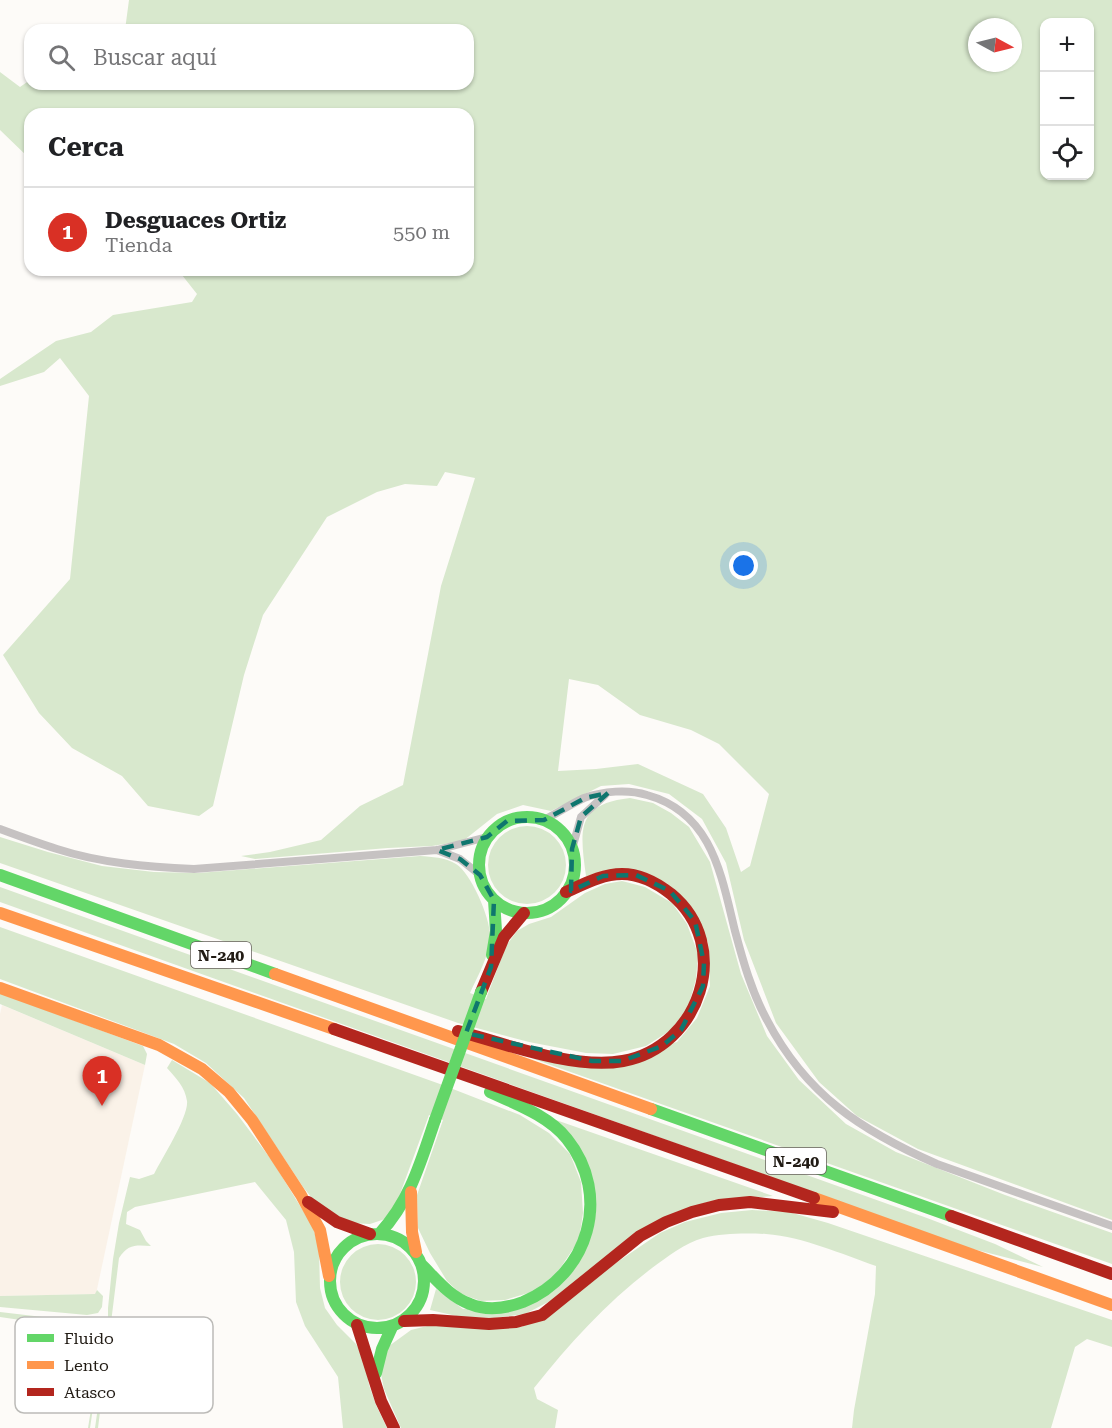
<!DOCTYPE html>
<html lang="es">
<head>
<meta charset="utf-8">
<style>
  :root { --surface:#fff; --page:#f2f2f2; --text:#202124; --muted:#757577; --line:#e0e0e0; --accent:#d93025 }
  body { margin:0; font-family:"Roboto Serif",serif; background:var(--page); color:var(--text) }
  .controls { position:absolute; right:18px; top:18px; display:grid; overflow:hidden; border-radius:12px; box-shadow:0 2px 4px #0004 }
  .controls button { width:54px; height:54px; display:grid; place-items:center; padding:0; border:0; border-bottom:2px solid var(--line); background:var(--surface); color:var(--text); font:30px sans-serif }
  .compass { position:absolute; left:968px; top:18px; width:54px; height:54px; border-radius:50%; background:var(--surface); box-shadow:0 2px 4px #0004; rotate:97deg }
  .you { position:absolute; left:744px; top:566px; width:21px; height:21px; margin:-15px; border:4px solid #fff; border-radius:50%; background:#1a73e8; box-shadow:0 0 0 9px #1a73e833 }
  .badge { display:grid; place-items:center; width:39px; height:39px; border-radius:50%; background:var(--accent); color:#fff; font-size:20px; font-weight:700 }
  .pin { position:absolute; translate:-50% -50px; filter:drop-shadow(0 2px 3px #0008) }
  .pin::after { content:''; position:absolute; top:32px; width:21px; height:18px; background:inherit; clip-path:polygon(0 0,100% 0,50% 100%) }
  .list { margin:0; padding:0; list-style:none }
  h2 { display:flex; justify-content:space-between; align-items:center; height:78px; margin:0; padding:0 24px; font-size:26px }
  h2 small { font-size:20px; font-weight:400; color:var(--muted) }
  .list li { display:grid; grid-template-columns:39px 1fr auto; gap:18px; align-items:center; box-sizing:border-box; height:90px; padding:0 24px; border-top:2px solid var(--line) }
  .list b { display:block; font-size:22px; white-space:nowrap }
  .list p { margin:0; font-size:20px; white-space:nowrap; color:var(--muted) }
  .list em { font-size:20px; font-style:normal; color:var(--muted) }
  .icon { flex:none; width:33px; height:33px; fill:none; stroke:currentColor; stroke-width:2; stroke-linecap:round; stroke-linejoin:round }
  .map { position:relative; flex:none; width:1112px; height:1428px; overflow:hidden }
  .search { position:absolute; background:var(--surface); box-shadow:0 2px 4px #0004; left:24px; top:24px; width:450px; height:66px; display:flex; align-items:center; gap:15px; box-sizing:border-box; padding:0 21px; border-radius:18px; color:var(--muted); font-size:22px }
  .panel { position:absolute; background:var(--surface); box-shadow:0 2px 4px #0004; left:24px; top:108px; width:450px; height:168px; border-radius:18px }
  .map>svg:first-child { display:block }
</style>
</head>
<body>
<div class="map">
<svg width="1112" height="1428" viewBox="0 0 1112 1428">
  <rect width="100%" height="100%" fill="#fdfbf8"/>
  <path fill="#faf2e8" d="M 2,1005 L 145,1065 L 96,1294 L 0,1296 L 0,1014 Z"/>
  <path fill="#d8e8cd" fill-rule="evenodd" d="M 129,0 L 1112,0 L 1112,1220 L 918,1149 L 857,1116 L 819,1082 L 776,1023 L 744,940 L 726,863 L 702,819 L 669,794 L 629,784 L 601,786 L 551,811 L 523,805 L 497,814 L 463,841 L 432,846 L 388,848 L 255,859 L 241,856 L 270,852 L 321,840 L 360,806 L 403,785 L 441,586 L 475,478 L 445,472 L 437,486 L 405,484 L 377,492 L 327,517 L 263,615 L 244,675 L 213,806 L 199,816 L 148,806 L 122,776 L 72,748 L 39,713 L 3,655 L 70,579 L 89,396 L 60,358 L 44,372 L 0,386 L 0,379 L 56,341 L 91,332 L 113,315 L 192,302 L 197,294 L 178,270 L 468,270 L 468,114 L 30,114 L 30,159 L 0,130 L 0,72 L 20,87 L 30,80 L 30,84 L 468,84 L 468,30 L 125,30 ZM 1044,22 L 1090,22 L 1090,176 L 1044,176 ZM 977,27 L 1013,27 L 1013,63 L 977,63 ZM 569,679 L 598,685 L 640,715 L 691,730 L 719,744 L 769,794 L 750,866 L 741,872 L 726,828 L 703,794 L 638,764 L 596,769 L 558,771 Z
    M 630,798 L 653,803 L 671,813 L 689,827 L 710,862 L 741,974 L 767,1036 L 799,1080 L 846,1124 L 896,1152 L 1005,1195 L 1112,1233 L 1112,1264 L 531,1058 L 579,1067 L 677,1042 L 697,1018 L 710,986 L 708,942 L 667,883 L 586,876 C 580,831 575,804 630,798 Z
    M488 865a39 39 0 1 1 78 0a39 39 0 1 1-78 0Z
    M 0,837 L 48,852 L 102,866 L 154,872 L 198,873 L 420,856 C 432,857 445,857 456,864 C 471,873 491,919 490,937 C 489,957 478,975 470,993 L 486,999 L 506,946 L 517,931 L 529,924 L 551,917 L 585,893 L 605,884 L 622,881 L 645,887 L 672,903 L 687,924 L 698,954 L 696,979 L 687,1011 L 671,1030 L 646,1046 L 613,1054 L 586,1053 L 529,1042 L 458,1023 L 0,863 Z
    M 0,887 L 927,1218 L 995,1244 L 1043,1267 L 969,1248 L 0,902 Z
    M 0,927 L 440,1084 L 520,1115 L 549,1133 L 570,1154 L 581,1182 L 583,1213 L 579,1240 L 557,1273 L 535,1291 L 505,1300 L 481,1301 L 461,1294 L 447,1281 L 430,1253 L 418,1228 L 417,1195 L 443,1120 L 429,1115 L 397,1202 L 388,1218 L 370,1224 L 350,1223 L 320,1208 L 303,1187 L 244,1098 L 206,1063 L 174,1044 L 0,979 Z
    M 0,993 L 143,1046 L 147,1054 L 145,1065 L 0,1004 Z
    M 172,1060 L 210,1083 L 237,1114 L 273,1162 L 313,1227 L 319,1250 L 320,1288 L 325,1308 L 337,1325 L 356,1344 L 365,1360 L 369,1385 L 376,1405 L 387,1428 L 343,1428 L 338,1377 L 305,1326 L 296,1302 L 294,1252 L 286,1220 L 255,1182 L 135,1207 L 127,1212 L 126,1224 L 140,1230 L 146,1241 L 151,1246 C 136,1245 128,1244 119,1258 L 98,1428 L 95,1428 L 108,1336 L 108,1308 L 113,1259 L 119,1223 L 130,1177 L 139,1179 L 154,1174 C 162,1158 189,1116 187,1101 C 185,1087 176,1078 167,1068 Z
    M 556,1120 L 773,1196 L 711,1201 L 676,1212 L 558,1297 L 525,1314 L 494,1318 L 461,1317 L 430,1310 L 436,1289 L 463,1309 L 551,1293 L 596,1213 Z
    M 752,1210 L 789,1212 L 828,1223 L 1112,1320 L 1112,1347 L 1087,1339 L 1075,1347 L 1051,1428 L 852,1428 L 854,1410 L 875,1294 L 876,1266 C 841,1254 804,1237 766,1234 C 746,1233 723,1233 703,1238 C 685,1243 667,1257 652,1268 C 607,1302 569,1344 534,1388 L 537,1399 L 558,1410 L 555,1428 L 401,1428 L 384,1389 L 380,1369 L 389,1346 L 411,1330 L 431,1325 L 522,1327 L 660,1233 L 685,1222 L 721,1213 Z
    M340 1282a38 38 0 1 1 76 0a38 38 0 1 1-76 0Z
    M 97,1290 L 103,1296 L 102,1307 L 98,1313 L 87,1315 L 0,1307 L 0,1296 L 95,1294 Z
    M 0,1312 L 94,1323 L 101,1327 L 104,1335 L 90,1428 L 88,1428 L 101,1347 L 100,1334 L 96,1331 L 0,1317 Z"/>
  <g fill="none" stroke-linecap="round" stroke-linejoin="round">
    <path stroke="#c6c2c2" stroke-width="8" d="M 544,820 C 557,813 571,804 584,798 C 603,791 628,789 647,795 C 712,813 721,874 735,931 C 743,961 752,993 767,1020 C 806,1095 862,1131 937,1164 L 1112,1226
      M 0,829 C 19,836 38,843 57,849 C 100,863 148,867 194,869 L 437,850 L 487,837
      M 572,849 L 581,817 L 605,795
      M 437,850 L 460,859 L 480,875"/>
    <path stroke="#63d668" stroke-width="12" d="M479 865a48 48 0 1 1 96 0a48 48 0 1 1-96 0Z
      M 0,875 L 275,974
      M 492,955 L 496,931 L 494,900
      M 651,1109 L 951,1216
      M 380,1233 C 410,1201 421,1161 435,1120
      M330 1281a47 47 0 1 1 94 0a47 47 0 1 1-94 0Z
      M 421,1264 C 436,1279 450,1297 470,1304 C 487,1311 507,1308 523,1302 C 589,1275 612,1195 567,1139 C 549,1116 516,1104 490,1092
      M 376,1373 L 382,1349 L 392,1327"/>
    <path stroke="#ff974d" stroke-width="12" d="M 0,913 L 334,1029
      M 275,974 L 651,1109
      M 0,988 L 159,1045 L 202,1069 L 229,1092 L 252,1120 L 301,1195 L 320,1230 L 329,1276
      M 411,1192 L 412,1232 L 416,1252
      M 814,1198 L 1112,1305"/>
    <path stroke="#b3261e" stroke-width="12" d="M 481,992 L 504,937 L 524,913
      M 334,1029 L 814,1198
      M 458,1031 C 505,1044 575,1070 623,1061 C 700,1047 734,946 671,894 C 657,883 641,874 622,874 C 602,874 584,884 566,892
      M 308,1202 L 337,1222 L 370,1234
      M 951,1216 L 1112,1274
      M 404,1321 L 433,1320 L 489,1324 L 516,1322 L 542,1315 L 640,1236 L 666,1222 L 692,1212 L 719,1205 L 750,1202 L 833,1212
      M 357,1325 L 381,1401 L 394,1428"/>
    <path stroke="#63d668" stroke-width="12" d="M 435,1120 L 481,992"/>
  </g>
  <path fill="none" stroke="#0f766e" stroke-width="4.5" stroke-dasharray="12 8" stroke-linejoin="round" d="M 608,793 L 581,817 L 572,849 L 571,891 L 603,876 L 636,875 L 670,891 L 695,921 L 704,963 L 703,986 L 681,1030 L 662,1046 L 622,1061 L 592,1061 L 466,1033 L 491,967 L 494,900 L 480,875 L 460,859 L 437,850 L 487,837 L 507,821 L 544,820 L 585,798 Z"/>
  <g text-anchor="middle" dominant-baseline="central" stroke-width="4.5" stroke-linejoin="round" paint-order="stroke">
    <g fill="#fff" stroke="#645f5a" stroke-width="1.5">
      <rect x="191" y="942" width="60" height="26" rx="4.5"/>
      <rect x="766" y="1148" width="60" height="26" rx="4.5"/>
    </g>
    <g font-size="16" font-weight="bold" fill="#211b14">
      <text x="221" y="955">N-240</text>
      <text x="796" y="1161">N-240</text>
    </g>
  </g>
  <rect x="15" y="1317" width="198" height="96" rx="9" fill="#fff" stroke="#bcbbb8" stroke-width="1.5"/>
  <rect x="27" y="1334" width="27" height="8" fill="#63d668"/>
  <rect x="27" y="1361" width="27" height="8" fill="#ff974d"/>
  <rect x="27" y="1388" width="27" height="8" fill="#b3261e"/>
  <g font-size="16" fill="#211b14">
    <text x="64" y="1344">Fluido</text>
    <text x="64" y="1371">Lento</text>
    <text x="64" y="1398">Atasco</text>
  </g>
</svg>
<div class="controls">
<button>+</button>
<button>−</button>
<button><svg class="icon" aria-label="locate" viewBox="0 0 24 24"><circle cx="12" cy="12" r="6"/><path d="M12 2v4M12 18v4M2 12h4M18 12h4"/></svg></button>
</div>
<svg class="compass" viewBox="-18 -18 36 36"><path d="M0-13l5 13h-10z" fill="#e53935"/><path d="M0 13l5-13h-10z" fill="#757577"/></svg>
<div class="you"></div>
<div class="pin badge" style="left:102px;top:1106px">1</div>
<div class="search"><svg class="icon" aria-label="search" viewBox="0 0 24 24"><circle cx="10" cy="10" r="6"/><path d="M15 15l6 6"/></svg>Buscar aquí</div>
<section class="panel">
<h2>Cerca<small></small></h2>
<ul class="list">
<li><span class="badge">1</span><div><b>Desguaces Ortiz</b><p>Tienda</p></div><em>550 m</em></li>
</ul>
</section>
</div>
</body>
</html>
